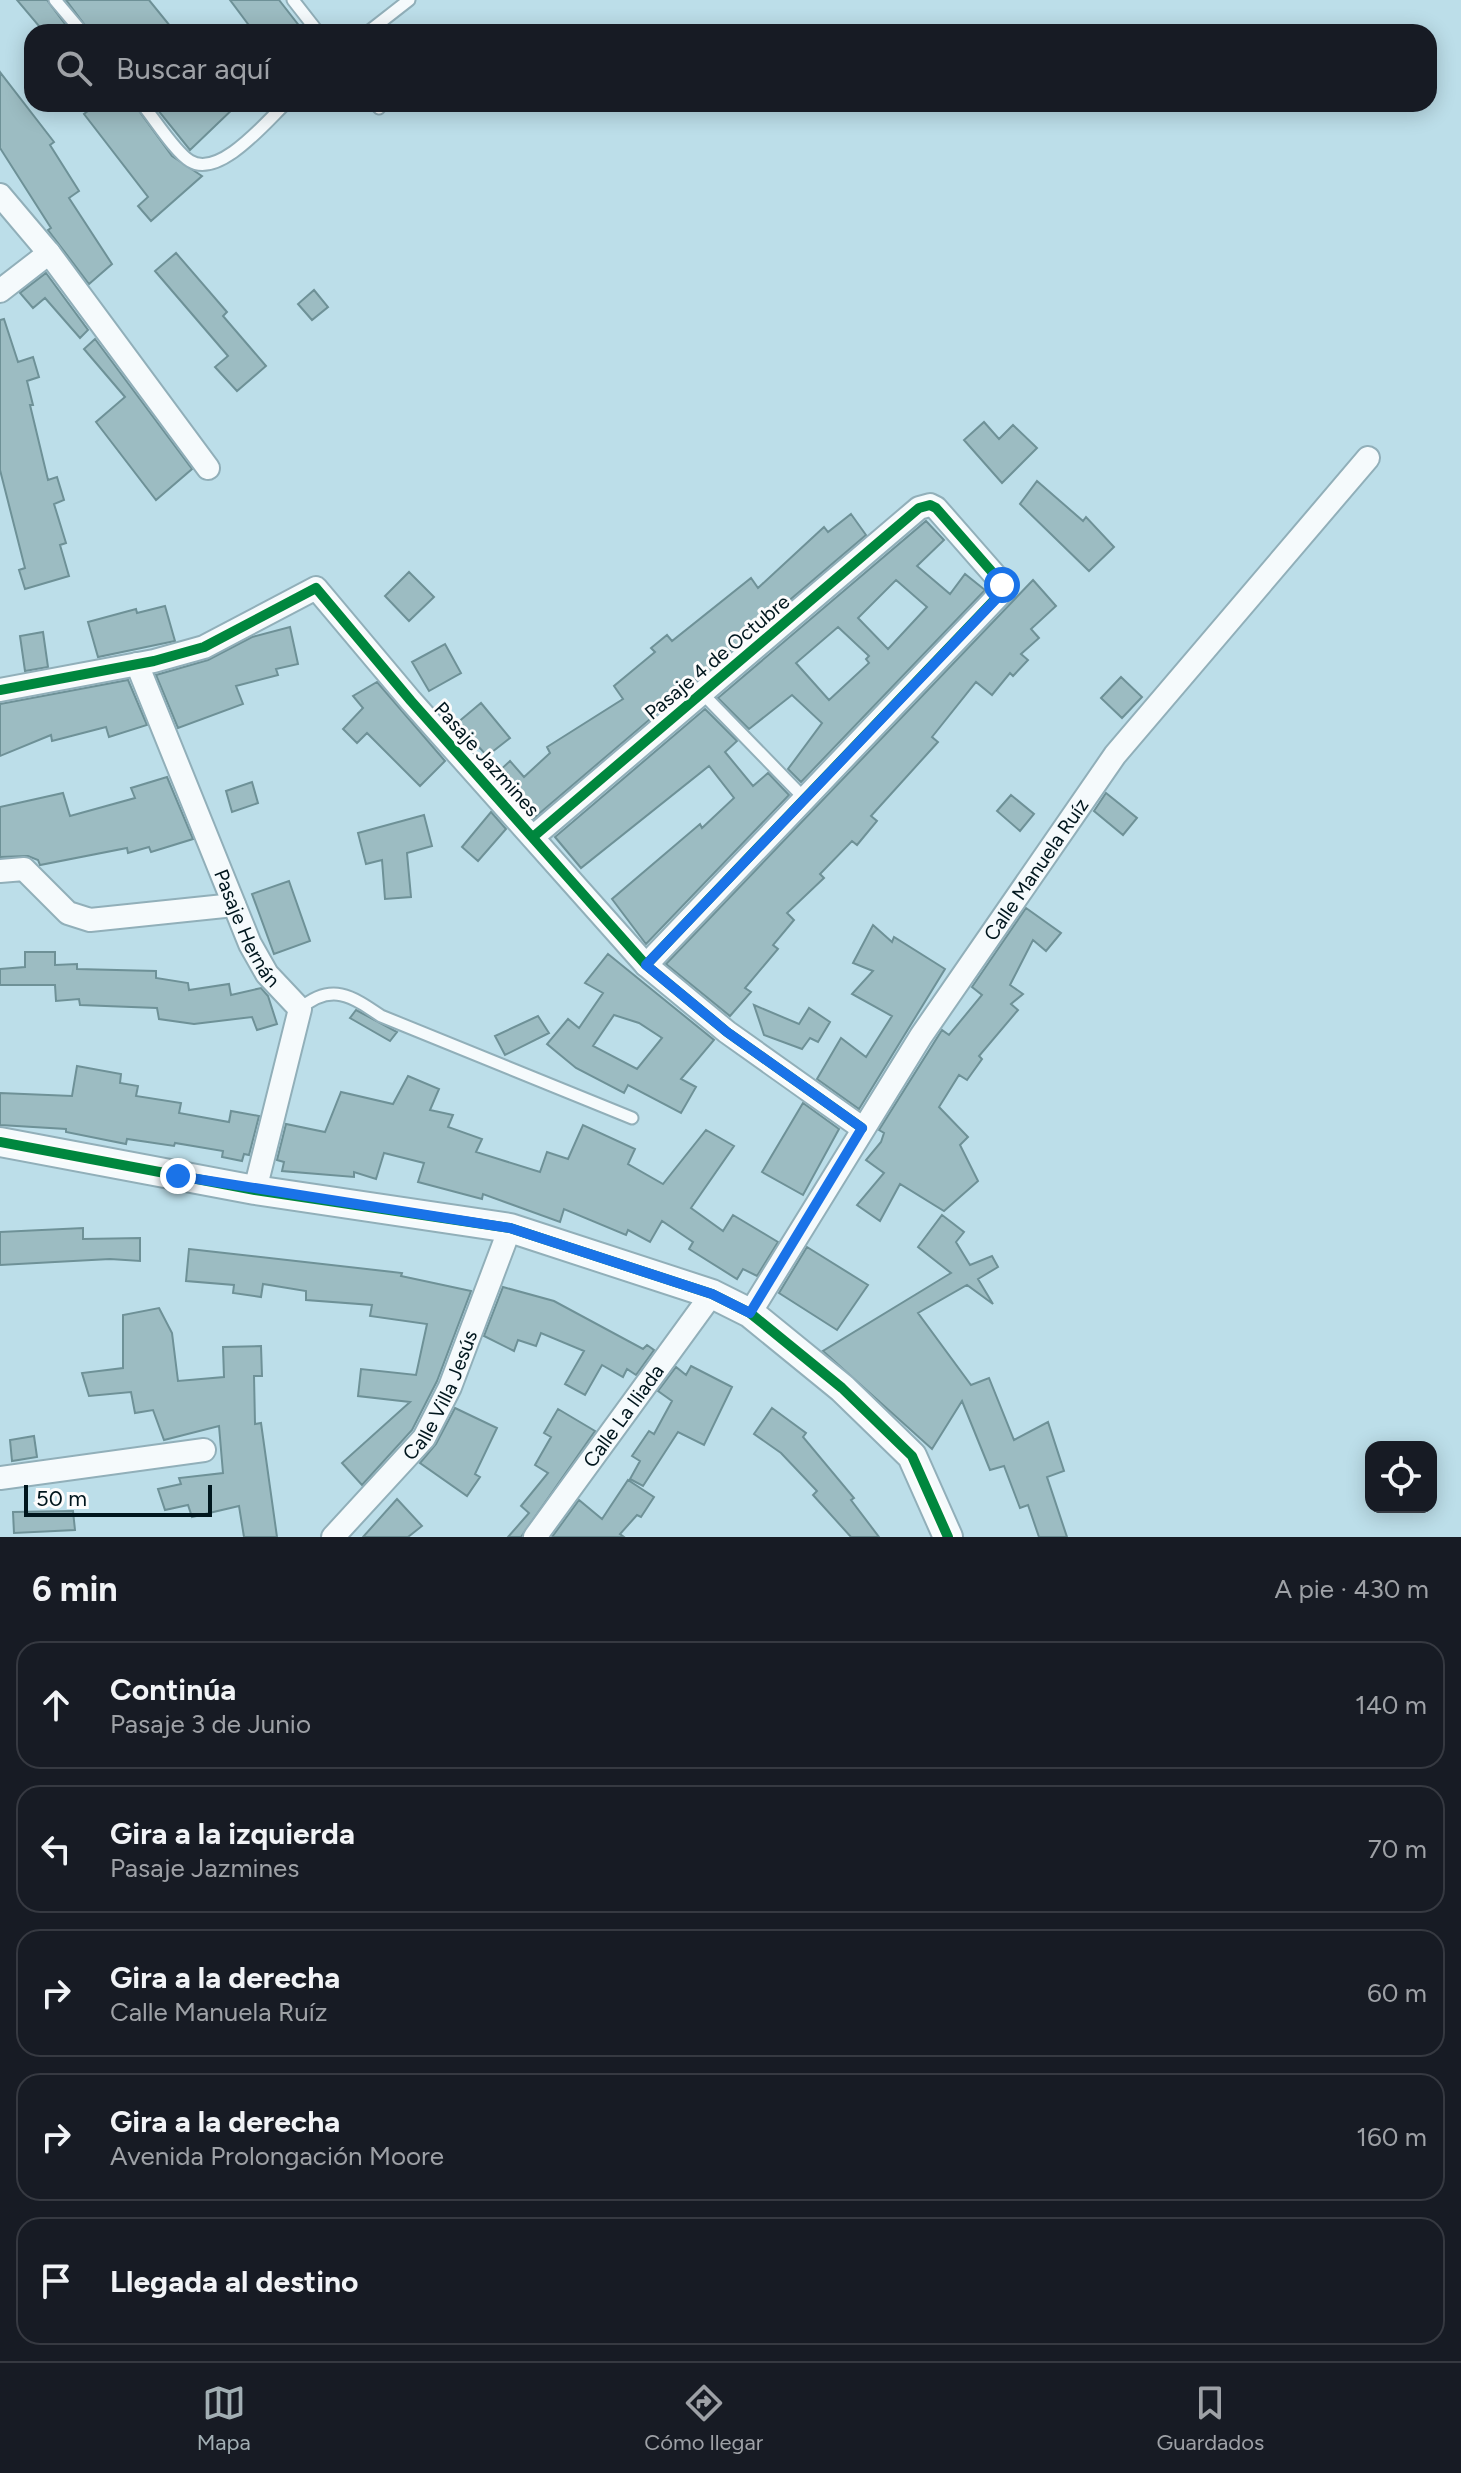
<!DOCTYPE html>
<html lang="es">
<head>
<meta charset="utf-8">
<style>
  :root { --surface:#171b24; --page:#242831; --text:#f1f3f6; --muted:#9ea1a6; --line:#363941; --accent:#a2afb4 }
  body { margin:0; font-family:Figtree,sans-serif; background:var(--page); color:var(--text) }
  .controls { position:absolute; right:24px; bottom:24px; display:grid; overflow:hidden; border-radius:16px; box-shadow:0 4px 20px #0003 }
  .controls button { width:72px; height:72px; display:grid; place-items:center; padding:0; border:0; border-bottom:2px solid var(--line); background:var(--surface); color:var(--text); font:40px sans-serif }
  .scale { position:absolute; left:24px; bottom:20px; width:188px; box-sizing:border-box; padding-left:8px; border:4px solid #00161d; border-top:0; font-size:22px; line-height:28px; white-space:nowrap; color:#00161d; -webkit-text-stroke:6px #fcfcfc; paint-order:stroke }
  .stop { position:absolute; width:24px; height:24px; margin:-18px; border:6px solid #1a73e8; border-radius:50%; background:#fff }
  .stop.end { background:#1a73e8; border-color:#fff; box-shadow:0 2px 8px #0008 }
  .list { margin:0; padding:0; list-style:none }
  h2 { display:flex; justify-content:space-between; align-items:center; height:104px; margin:0; padding:0 32px; font-size:34px }
  h2 small { font-size:26px; font-weight:400; color:var(--muted) }
  .list li { display:grid; grid-template-columns:52px 1fr auto; gap:24px; align-items:center; box-sizing:border-box; height:128px; margin:0 16px 16px; padding:0 16px; border:2px solid var(--line); border-radius:24px }
  .list b { display:block; font-size:30px; white-space:nowrap }
  .list p { margin:0; font-size:26px; white-space:nowrap; color:var(--muted) }
  .list em { font-size:26px; font-style:normal; color:var(--muted) }
  .icon { flex:none; width:44px; height:44px; fill:none; stroke:currentColor; stroke-width:2; stroke-linecap:round; stroke-linejoin:round }
  .map { position:relative; flex:none; width:1461px; height:1537px; overflow:hidden }
  .search { position:absolute; background:var(--surface); box-shadow:0 4px 20px #0003; left:24px; right:24px; top:24px; height:88px; display:flex; align-items:center; gap:20px; box-sizing:border-box; padding:0 28px; border-radius:24px; color:var(--muted); font-size:30px }
  .sheet { height:824px; background:var(--surface) }
  nav { display:flex; justify-content:space-around; align-items:center; box-sizing:border-box; height:112px; border-top:2px solid var(--line); background:var(--surface); font-size:22px; color:var(--muted) }
  nav a { display:grid; justify-items:center; gap:4px }
  nav .on { color:var(--accent) }
  .map>svg:first-child { display:block }
</style>
</head>
<body>
<div class="map">
<svg width="1461" height="1537" viewBox="0 0 1461 1537">
  <rect width="100%" height="100%" fill="#bcdee9"/>
  <path fill="#9cbcc2" stroke="#6e9197" stroke-width="2" fill-rule="evenodd" d="M 17,0 L 47,0 L 71,32 L 44,32 Z
    M 66,0 L 149,0 L 175,32 L 90,32 Z
    M 230,0 L 279,0 L 304,32 L 254,32 Z
    M 0,72 L 54,142 L 50,145 L 79,191 L 69,198 L 112,264 L 89,284 L 48,230 L 51,228 L 0,148 Z
    M 97,104 L 134,104 L 172,156 L 202,176 L 151,221 L 138,206 L 148,197 L 84,114 Z
    M 153,104 L 238,104 L 190,150 Z
    M 176,253 L 227,312 L 223,316 L 266,366 L 237,391 L 215,367 L 228,356 L 155,271 Z
    M 46,273 L 88,330 L 80,338 L 45,298 L 33,308 L 20,293 Z
    M 314,290 L 328,307 L 312,320 L 298,304 Z
    M 4,319 L 18,362 L 33,357 L 39,377 L 27,381 L 33,405 L 30,405 L 48,480 L 57,477 L 64,500 L 54,504 L 66,543 L 60,545 L 69,576 L 25,589 L 19,570 L 25,568 L 0,470 L 0,320 Z
    M 95,339 L 192,469 L 156,500 L 96,422 L 125,397 L 84,349 Z
    M 984,422 L 999,439 L 1013,425 L 1037,448 L 1002,483 L 964,440 Z
    M 1037,481 L 1083,521 L 1086,517 L 1114,547 L 1089,571 L 1020,504 Z
    M 851,514 L 866,535 L 534,818 L 496,774 L 510,761 L 524,777 L 550,753 L 547,747 L 623,699 L 614,686 L 655,652 L 651,648 L 667,635 L 672,641 L 751,578 L 758,588 L 824,527 L 828,532 Z
    M 926,521 L 944,540 L 917,566 L 950,594 L 965,574 L 985,590 L 801,782 L 788,769 L 822,723 L 792,695 L 749,729 L 718,698 ZM 896,580 L 927,607 L 888,649 L 858,618 ZM 838,627 L 869,656 L 866,659 L 869,663 L 829,700 L 796,663 Z
    M 409,572 L 434,597 L 409,621 L 385,596 Z
    M 1033,580 L 1056,606 L 1031,629 L 1039,638 L 1021,654 L 1028,660 L 1013,676 L 1010,673 L 992,695 L 976,682 L 932,737 L 938,742 L 871,816 L 877,821 L 857,845 L 852,841 L 820,874 L 824,878 L 787,913 L 794,920 L 773,945 L 778,949 L 745,988 L 751,992 L 730,1016 L 666,964 Z
    M 165,606 L 175,641 L 98,657 L 88,622 L 136,609 L 137,613 Z
    M 290,627 L 298,664 L 276,669 L 278,675 L 236,686 L 243,704 L 178,728 L 156,675 L 208,660 L 252,637 Z
    M 43,632 L 48,667 L 25,671 L 20,636 Z
    M 445,644 L 461,673 L 429,691 L 412,662 Z
    M 1121,677 L 1142,697 L 1122,718 L 1101,698 Z
    M 128,680 L 147,725 L 109,737 L 106,727 L 52,741 L 51,735 L 0,756 L 0,704 Z
    M 377,682 L 445,761 L 420,786 L 367,733 L 357,743 L 343,729 L 363,708 L 353,696 Z
    M 481,703 L 510,738 L 487,756 L 457,723 Z
    M 705,709 L 737,741 L 725,752 L 753,786 L 768,773 L 789,795 L 646,944 L 612,899 L 700,824 L 702,828 L 734,798 L 709,766 L 581,868 L 555,837 Z
    M 167,777 L 193,839 L 151,852 L 149,847 L 128,853 L 127,848 L 40,865 L 38,860 L 28,856 L 0,857 L 0,807 L 63,793 L 70,816 L 135,798 L 131,788 Z
    M 252,782 L 258,803 L 232,812 L 226,791 Z
    M 1106,793 L 1137,818 L 1123,835 L 1094,811 Z
    M 1011,795 L 1034,814 L 1020,831 L 997,811 Z
    M 491,812 L 506,829 L 478,861 L 462,847 Z
    M 424,815 L 432,846 L 407,853 L 411,897 L 385,899 L 382,860 L 366,864 L 358,833 Z
    M 289,881 L 310,941 L 274,954 L 252,894 Z
    M 1026,908 L 1061,933 L 1046,951 L 1033,940 L 1010,985 L 1023,994 L 1011,1004 L 1018,1010 L 979,1056 L 982,1059 L 967,1080 L 959,1075 L 939,1107 L 968,1137 L 960,1145 L 978,1181 L 944,1211 L 900,1184 L 880,1221 L 857,1205 L 884,1173 L 866,1160 L 881,1142 L 884,1133 L 879,1130 L 942,1030 L 949,1035 L 982,995 L 972,987 Z
    M 873,925 L 892,942 L 894,937 L 945,969 L 859,1109 L 817,1079 L 841,1038 L 866,1057 L 892,1016 L 852,994 L 873,971 L 853,963 Z
    M 25,952 L 55,952 L 55,965 L 77,964 L 77,969 L 156,971 L 156,978 L 188,983 L 189,990 L 229,984 L 231,995 L 261,988 L 268,996 L 277,1024 L 257,1030 L 252,1017 L 194,1024 L 159,1019 L 157,1008 L 80,1005 L 79,999 L 56,1001 L 55,985 L 0,985 L 0,969 L 25,967 Z
    M 608,954 L 714,1040 L 681,1079 L 696,1087 L 681,1113 L 628,1085 L 624,1093 L 576,1068 L 547,1044 L 568,1019 L 579,1028 L 603,993 L 585,983 ZM 614,1015 L 639,1023 L 662,1038 L 637,1069 L 593,1046 Z
    M 754,1005 L 799,1024 L 809,1008 L 830,1022 L 818,1042 L 810,1038 L 802,1049 L 764,1035 Z
    M 356,1010 L 397,1032 L 390,1041 L 350,1018 Z
    M 538,1016 L 549,1033 L 505,1055 L 495,1036 Z
    M 77,1066 L 121,1074 L 120,1083 L 138,1086 L 136,1096 L 181,1103 L 179,1113 L 229,1122 L 231,1111 L 259,1116 L 249,1155 L 244,1154 L 242,1161 L 222,1157 L 223,1151 L 175,1143 L 174,1146 L 127,1139 L 126,1144 L 66,1132 L 66,1129 L 0,1125 L 0,1093 L 72,1096 Z
    M 408,1076 L 439,1089 L 430,1110 L 453,1115 L 448,1127 L 482,1139 L 476,1152 L 540,1172 L 547,1152 L 568,1159 L 583,1125 L 635,1149 L 628,1164 L 663,1184 L 706,1130 L 734,1146 L 691,1208 L 723,1231 L 733,1215 L 778,1242 L 757,1276 L 743,1269 L 737,1279 L 689,1249 L 693,1242 L 662,1221 L 650,1242 L 628,1230 L 626,1235 L 564,1209 L 560,1222 L 483,1194 L 482,1199 L 418,1182 L 424,1163 L 384,1153 L 376,1179 L 354,1172 L 354,1177 L 282,1171 L 284,1162 L 277,1160 L 286,1124 L 325,1132 L 341,1092 L 393,1104 Z
    M 803,1103 L 839,1129 L 803,1195 L 762,1172 Z
    M 942,1215 L 964,1232 L 956,1242 L 970,1265 L 992,1256 L 998,1267 L 978,1279 L 993,1304 L 967,1285 L 918,1313 L 971,1385 L 989,1378 L 1014,1440 L 1048,1422 L 1064,1471 L 1047,1477 L 1067,1537 L 1039,1537 L 1028,1505 L 1020,1508 L 1004,1466 L 990,1470 L 962,1401 L 932,1449 L 823,1351 L 951,1273 L 918,1247 Z
    M 83,1228 L 83,1239 L 140,1238 L 140,1261 L 110,1259 L 0,1265 L 0,1232 Z
    M 807,1247 L 868,1285 L 837,1330 L 779,1293 Z
    M 189,1249 L 402,1273 L 401,1276 L 471,1291 L 437,1381 L 412,1430 L 362,1485 L 342,1463 L 410,1402 L 358,1396 L 361,1369 L 416,1375 L 427,1324 L 370,1316 L 372,1305 L 306,1300 L 306,1291 L 263,1284 L 261,1297 L 233,1293 L 234,1285 L 186,1281 Z
    M 503,1287 L 554,1301 L 643,1349 L 647,1345 L 654,1350 L 636,1375 L 627,1369 L 623,1377 L 602,1365 L 585,1395 L 565,1384 L 584,1351 L 541,1333 L 536,1346 L 518,1340 L 514,1351 L 484,1336 Z
    M 159,1308 L 172,1333 L 178,1381 L 224,1377 L 223,1347 L 261,1346 L 262,1376 L 254,1376 L 255,1424 L 261,1423 L 277,1537 L 244,1537 L 239,1506 L 192,1517 L 188,1505 L 165,1510 L 158,1489 L 181,1484 L 179,1478 L 223,1473 L 219,1426 L 164,1440 L 153,1410 L 135,1413 L 131,1392 L 89,1396 L 82,1373 L 123,1368 L 123,1315 Z
    M 691,1366 L 732,1387 L 704,1445 L 678,1432 L 643,1486 L 630,1479 L 640,1461 L 632,1456 L 649,1431 L 654,1434 L 672,1401 L 658,1391 L 676,1367 L 686,1375 Z
    M 455,1408 L 497,1428 L 475,1474 L 480,1477 L 467,1496 L 420,1463 L 436,1444 Z
    M 772,1408 L 806,1433 L 803,1437 L 854,1498 L 851,1500 L 879,1537 L 851,1537 L 813,1495 L 817,1491 L 781,1453 L 754,1434 Z
    M 558,1409 L 595,1431 L 521,1537 L 508,1537 L 529,1513 L 521,1506 L 548,1473 L 535,1465 L 551,1437 L 544,1433 Z
    M 34,1436 L 37,1457 L 12,1461 L 10,1440 Z
    M 628,1480 L 654,1497 L 641,1517 L 637,1515 L 620,1534 L 624,1537 L 552,1537 L 579,1500 L 602,1519 Z
    M 397,1499 L 422,1526 L 408,1537 L 363,1537 Z
    M 73,1511 L 75,1530 L 14,1533 L 13,1512 Z"/>
  <g fill="none" stroke-linecap="round" stroke-linejoin="round">
    <g stroke="#91afb9" stroke-width="15">
      <path id="service" d="M 55,0 L 82,32
        M 293,0 L 318,32
        M 368,32 L 409,0
        M 142,104 C 154,118 175,152 190,161 C 219,179 266,122 285,104
        M 376,104 L 379,108
        M 702,693 L 805,799
        M 300,1009 C 331,982 352,996 381,1016 L 632,1118"/>
    </g>
    <g stroke="#91afb9" stroke-width="26">
      <g id="minor">
        <path d="M 0,195 L 49,253 L 208,468"/>
        <path d="M 0,291 L 49,253"/>
        <path id="s1" d="M 137,664 L 250,944 L 267,974 L 300,1009 L 255,1190"/>
        <path d="M 0,690 L 154,661 L 204,647 L 316,588 L 411,701 L 646,965 L 727,1032 L 862,1128"/>
        <path d="M 533,837 L 919,508 L 930,505 L 936,508 L 1000,581 L 1002,592 L 646,965"/>
        <path d="M 0,871 L 24,869 L 68,913 L 90,920 L 234,905"/>
        <path id="s2" d="M 750,1313 L 921,1036 L 1115,755 L 1368,458"/>
        <path d="M 0,1478 L 204,1450"/>
        <path id="s3" d="M 333,1537 L 424,1438 L 450,1387 L 510,1228"/>
        <path id="s4" d="M 535,1537 L 712,1294"/>
      </g>
    </g>
    <g stroke="#91afb9" stroke-width="32">
      <path id="tertiary" d="M 0,1142 L 255,1190 L 510,1228 L 712,1294 L 750,1313 L 842,1388 L 912,1456 L 948,1537"/>
    </g>
    <use href="#service" stroke="#f5fafc" stroke-width="11"/>
    <use href="#minor" stroke="#f5fafc" stroke-width="22"/>
    <use href="#tertiary" stroke="#f5fafc" stroke-width="28"/>
    <g stroke="#fcfcfc" stroke-width="15">
      <path id="cycleway" d="M 0,690 L 154,661 L 204,647 L 316,588 L 411,701 L 646,965 L 727,1032 L 862,1128
        M 533,837 L 919,508 L 930,505 L 936,508 L 1000,581 L 1002,592 L 646,965
        M 0,1142 L 255,1190 L 510,1228 L 712,1294 L 750,1313 L 842,1388 L 912,1456 L 948,1537"/>
    </g>
    <use href="#cycleway" stroke="#00873e" stroke-width="10"/>
  </g>
  <g fill="none" stroke-linecap="round" stroke-linejoin="round">
    <path stroke="#1a73e8" stroke-width="10" d="M 178,1176 L 510,1228 L 712,1294 L 750,1313 L 862,1128 L 727,1032 L 646,965 L 998,597 L 1002,585"/>
  </g>
  <g text-anchor="middle" dominant-baseline="central" stroke-width="6" stroke-linejoin="round" paint-order="stroke">
    <g font-size="20" fill="#00161d" stroke="#fcfcfc">
      <text transform="translate(717 657) rotate(-40)">Pasaje 4 de Octubre</text>
      <text transform="translate(487 759) rotate(48)">Pasaje Jazmines</text>
      <text stroke="none"><textPath href="#s2" startOffset="528">Calle Manuela Ruíz</textPath></text>
      <text stroke="none"><textPath href="#s1" startOffset="286">Pasaje Hernán</textPath></text>
      <text stroke="none"><textPath href="#s3" startOffset="180">Calle Villa Jesús</textPath></text>
      <text stroke="none"><textPath href="#s4" startOffset="150">Calle La Iliada</textPath></text>
    </g>
  </g>
</svg>
<div class="controls">
<button><svg class="icon" aria-label="locate" viewBox="0 0 24 24"><circle cx="12" cy="12" r="6"/><path d="M12 2v4M12 18v4M2 12h4M18 12h4"/></svg></button>
</div>
<div class="scale">50 m</div>
<div class="stop" style="left:1002px;top:585px"></div>
<div class="stop end" style="left:178px;top:1176px"></div>
<div class="search"><svg class="icon" aria-label="search" viewBox="0 0 24 24"><circle cx="10" cy="10" r="6"/><path d="M15 15l6 6"/></svg>Buscar aquí</div>
</div>
<section class="sheet">
<h2>6 min<small>A pie · 430 m</small></h2>
<ul class="list">
<li><svg class="icon" aria-label="ahead" viewBox="0 0 24 24"><path d="M12 20V5M6 11l6-6 6 6"/></svg><div><b>Continúa</b><p>Pasaje 3 de Junio</p></div><em>140 m</em></li>
<li><svg class="icon" aria-label="left" viewBox="0 0 24 24"><path d="M17 20v-9H6M10 6l-5 5 5 5"/></svg><div><b>Gira a la izquierda</b><p>Pasaje Jazmines</p></div><em>70 m</em></li>
<li><svg class="icon" aria-label="right" viewBox="0 0 24 24"><path d="M7 20v-9h11M14 6l5 5-5 5"/></svg><div><b>Gira a la derecha</b><p>Calle Manuela Ruíz</p></div><em>60 m</em></li>
<li><svg class="icon" aria-label="right" viewBox="0 0 24 24"><path d="M7 20v-9h11M14 6l5 5-5 5"/></svg><div><b>Gira a la derecha</b><p>Avenida Prolongación Moore</p></div><em>160 m</em></li>
<li><svg class="icon" aria-label="arrive" viewBox="0 0 24 24"><path d="M6 21V4h12l-3 4 3 4H6"/></svg><div><b>Llegada al destino</b></div></li>
</ul>
</section>
<nav>
<a class="on"><svg class="icon" aria-label="map" viewBox="0 0 24 24"><path d="M3 6l6-2 6 2 6-2v14l-6 2-6-2-6 2zM9 4v14M15 6v14"/></svg>Mapa</a>
<a><svg class="icon" aria-label="directions" viewBox="0 0 24 24"><path d="M12 3l9 9-9 9-9-9zM9 14v-3h6M13 9l2 2-2 2"/></svg>Cómo llegar</a>
<a><svg class="icon" aria-label="saved" viewBox="0 0 24 24"><path d="M7 4h10v16l-5-4-5 4z"/></svg>Guardados</a>
</nav>
</body>
</html>
